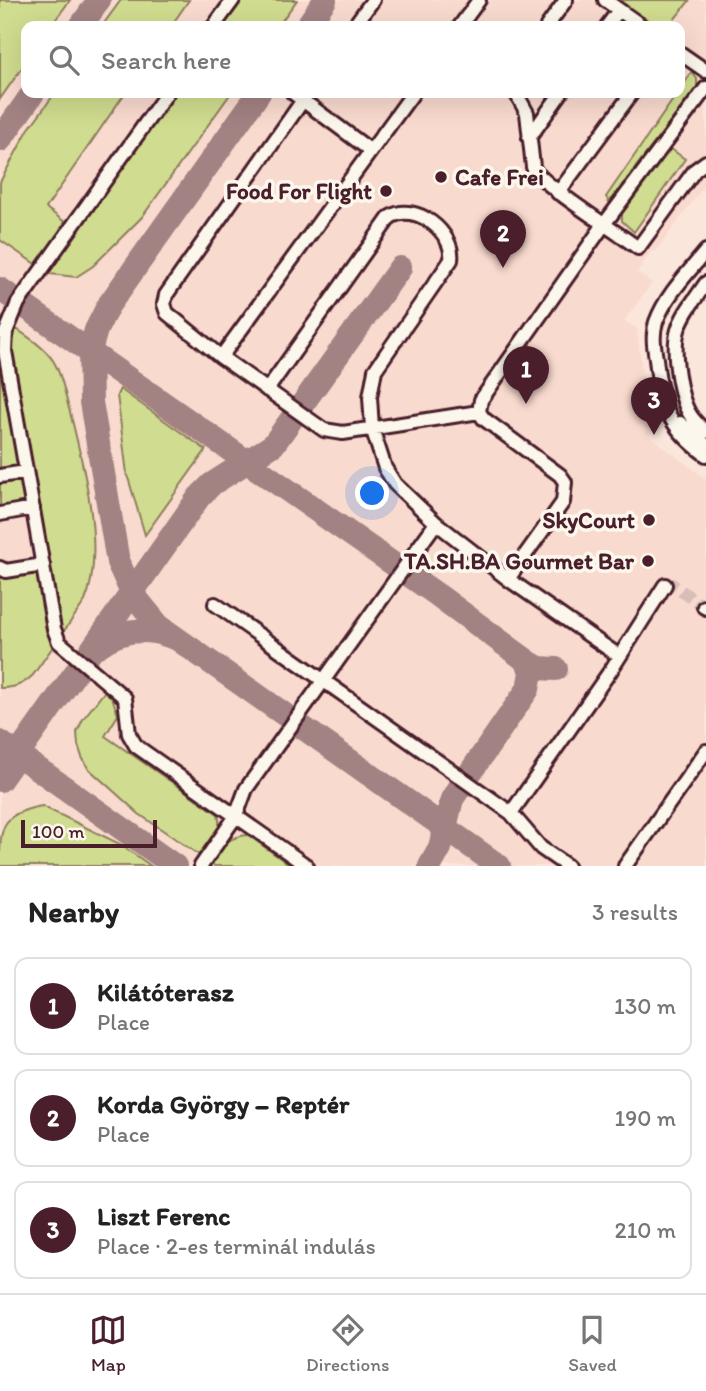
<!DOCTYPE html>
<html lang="en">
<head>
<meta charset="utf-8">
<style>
  :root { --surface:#fff; --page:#f6f6f6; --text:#222; --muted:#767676; --line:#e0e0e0; --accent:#4a1f2b }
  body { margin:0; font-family:Itim,sans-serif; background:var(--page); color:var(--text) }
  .scale { position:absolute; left:21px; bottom:18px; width:136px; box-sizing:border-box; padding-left:7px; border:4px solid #4a1f2b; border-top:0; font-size:19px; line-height:24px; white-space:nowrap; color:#4a1f2b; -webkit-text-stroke:5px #fbf7ec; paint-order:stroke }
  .you { position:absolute; left:373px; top:494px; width:24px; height:24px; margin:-18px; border:5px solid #fff; border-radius:50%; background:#1a73e8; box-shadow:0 0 0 10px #1a73e833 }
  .badge { display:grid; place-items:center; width:46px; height:46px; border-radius:50%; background:var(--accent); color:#fff; font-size:23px; font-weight:700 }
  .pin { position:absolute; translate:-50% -58px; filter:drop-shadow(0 2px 4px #0008) }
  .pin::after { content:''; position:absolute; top:37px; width:24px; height:21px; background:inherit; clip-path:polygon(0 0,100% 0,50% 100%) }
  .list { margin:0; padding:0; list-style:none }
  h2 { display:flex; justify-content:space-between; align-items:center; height:91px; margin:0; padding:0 28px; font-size:30px }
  h2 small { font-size:23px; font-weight:400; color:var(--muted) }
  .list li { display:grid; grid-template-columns:46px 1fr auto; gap:21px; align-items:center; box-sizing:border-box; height:98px; margin:0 14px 14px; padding:0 14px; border:2px solid var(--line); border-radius:14px }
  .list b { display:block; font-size:26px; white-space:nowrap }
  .list p { margin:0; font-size:23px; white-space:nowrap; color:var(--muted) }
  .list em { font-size:23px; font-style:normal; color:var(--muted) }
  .icon { flex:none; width:38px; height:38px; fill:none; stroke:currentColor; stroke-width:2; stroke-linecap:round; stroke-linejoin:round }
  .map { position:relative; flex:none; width:706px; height:866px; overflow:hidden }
  .search { position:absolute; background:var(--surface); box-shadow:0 7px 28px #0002; left:21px; right:21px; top:21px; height:77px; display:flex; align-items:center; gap:18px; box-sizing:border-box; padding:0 24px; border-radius:14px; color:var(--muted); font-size:26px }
  .sheet { height:427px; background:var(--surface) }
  nav { display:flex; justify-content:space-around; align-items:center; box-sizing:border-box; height:98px; border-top:2px solid var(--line); background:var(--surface); font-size:19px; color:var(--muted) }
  nav a { display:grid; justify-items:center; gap:4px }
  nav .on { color:var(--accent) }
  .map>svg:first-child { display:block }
</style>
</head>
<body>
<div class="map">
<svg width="706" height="866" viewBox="0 0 706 866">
  <rect width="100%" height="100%" fill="#fae6da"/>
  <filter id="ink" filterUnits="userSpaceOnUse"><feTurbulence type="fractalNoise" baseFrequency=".0143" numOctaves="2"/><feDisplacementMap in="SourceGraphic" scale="14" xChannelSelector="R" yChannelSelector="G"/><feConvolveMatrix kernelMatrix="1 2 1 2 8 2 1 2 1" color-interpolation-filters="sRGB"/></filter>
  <g filter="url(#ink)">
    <path fill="#f9dace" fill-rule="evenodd" d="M 0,0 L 706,0 L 706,183 L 656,251 L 651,251 L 637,272 L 652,283 L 624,321 L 637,329 L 650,437 L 706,479 L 706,866 L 0,866 ZM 26,26 L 680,26 L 680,93 L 26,93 Z"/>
    <path fill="#d0dc8f" stroke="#8d7e5d" stroke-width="2" d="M 0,0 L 70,0 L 51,26 L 26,26 L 26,62 L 0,99 Z
      M 121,0 L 189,0 L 171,26 L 102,26 Z
      M 234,0 L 297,0 L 278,26 L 215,26 Z
      M 616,0 L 690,0 L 669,26 L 652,26 Z
      M 692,72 L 697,79 L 697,87 L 609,202 L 606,197 Z
      M 55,93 L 125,93 L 46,208 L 76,230 L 169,93 L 231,93 L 142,217 L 93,266 L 76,277 L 50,274 L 0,240 L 0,182 L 28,130 Z
      M 667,146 L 685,159 L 634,232 L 622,221 L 622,210 Z
      M 0,318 C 18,331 42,343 54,362 C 63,377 65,396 70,412 C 83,463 106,552 85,601 L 33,675 C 23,685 14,688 0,688 L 0,572 L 43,570 L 32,505 L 0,510 Z
      M 120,389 L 206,450 L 145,535 L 127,474 L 117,395 Z
      M 105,691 L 112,697 L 118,715 L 105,736 L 218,814 C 223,833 213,842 202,857 L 139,814 L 88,768 L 82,757 L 78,745 L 77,732 L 83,719 Z
      M 42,806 L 120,844 L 151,866 L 0,866 C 0,827 0,814 42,806 Z
      M 248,835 L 291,866 L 214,866 L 210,863 C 223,846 226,837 248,835 Z"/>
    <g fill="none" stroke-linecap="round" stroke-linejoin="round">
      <path stroke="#a28282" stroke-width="24" d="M 81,26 L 99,0
        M 307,26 L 325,0
        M 259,93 L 108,306 L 96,330 L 90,351 L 91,402 L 118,562 L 132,593 L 159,626 L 499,866
        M 0,140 L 33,93
        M 0,289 L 439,596 L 527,661 L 539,668 L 556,669
        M 98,646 C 121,629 146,627 172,637
        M 0,742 L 175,866
        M 0,780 L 199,497 L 212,484 L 273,445 L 400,268
        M 430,866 L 440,848 L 452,799 L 528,689 L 531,672 L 527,661"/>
      <path stroke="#d7beb7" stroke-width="12" stroke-dasharray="12 6" stroke-linecap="butt" d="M 665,585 L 672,584 L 704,607"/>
      <g stroke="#4a1f2b" stroke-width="18">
        <path id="minor" d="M 605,0 L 642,26
          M 214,26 L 233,0
          M 354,26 L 373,0
          M 460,26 L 479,0
          M 547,26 L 566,0
          M 607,26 L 619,10
          M 680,53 L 706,71
          M 167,93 L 18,303 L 6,332 L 5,351 L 54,629 L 59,642 L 125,698 L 129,734 L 136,746 L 307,866
          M 293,93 L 371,151
          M 308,93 L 166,295 L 164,304 L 167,313 L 221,357 L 324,430 L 343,433 L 479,412
          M 516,93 L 527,113 L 533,167 C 539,184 619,233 638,248 L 695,170 L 706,162
          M 529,138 L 561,93
          M 558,193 L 632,93
          M 706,251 C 688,273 666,295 656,322 C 652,334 654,347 656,359 C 661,405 668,427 706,455
          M 706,283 C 696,298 683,313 678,330 C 672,350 679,399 691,416 C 695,422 701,427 706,432
          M 221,357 L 413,93
          M 267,390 L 390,217 C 415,201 455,233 451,260 L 375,370 L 370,397 L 372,428 L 385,468 L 395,484 L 436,523 L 508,579 L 619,656
          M 680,423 L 706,445
          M 0,476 L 26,472
          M 0,514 L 33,508
          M 0,568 L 6,571 L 43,565
          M 508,579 L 563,502 L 565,482 L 560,475 L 484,419 L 479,412 L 481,400 L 605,223 L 706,88
          M 215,604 L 511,813 L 541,848 L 567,866
          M 704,607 L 706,608
          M 511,813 L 611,670 L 665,585
          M 201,866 L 236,816 L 246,789 L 436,523
          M 625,866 L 706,751"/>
      </g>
      <use href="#minor" stroke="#fbf7ec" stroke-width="12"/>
    </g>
  </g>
  <g fill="#4a1f2b" stroke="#fbf7ec" stroke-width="2.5">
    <circle cx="441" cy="177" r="7"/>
    <circle cx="386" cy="191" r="7"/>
    <circle cx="649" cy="520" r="7"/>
    <circle cx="648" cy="561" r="7"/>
  </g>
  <g text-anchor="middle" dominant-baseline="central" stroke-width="7" stroke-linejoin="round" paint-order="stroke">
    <g font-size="23" font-weight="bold" fill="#4a1f2b" stroke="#fbf7ec" text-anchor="end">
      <text x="455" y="177" text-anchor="start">Cafe Frei</text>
      <text x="372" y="191">Food For Flight</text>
      <text x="635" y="520">SkyCourt</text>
      <text x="634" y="561">TA.SH.BA Gourmet Bar</text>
    </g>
  </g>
</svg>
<div class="scale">100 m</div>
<div class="you"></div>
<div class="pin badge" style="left:526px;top:404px">1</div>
<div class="pin badge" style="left:503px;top:268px">2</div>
<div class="pin badge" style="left:654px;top:435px">3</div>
<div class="search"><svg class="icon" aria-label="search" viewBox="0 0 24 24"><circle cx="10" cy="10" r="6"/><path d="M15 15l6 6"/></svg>Search here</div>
</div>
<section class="sheet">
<h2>Nearby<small>3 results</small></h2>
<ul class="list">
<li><span class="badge">1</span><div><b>Kilátóterasz</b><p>Place</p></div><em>130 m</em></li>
<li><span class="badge">2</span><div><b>Korda György – Reptér</b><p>Place</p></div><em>190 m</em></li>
<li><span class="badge">3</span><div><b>Liszt Ferenc</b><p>Place · 2-es terminál indulás</p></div><em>210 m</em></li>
</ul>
</section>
<nav>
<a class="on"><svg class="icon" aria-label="map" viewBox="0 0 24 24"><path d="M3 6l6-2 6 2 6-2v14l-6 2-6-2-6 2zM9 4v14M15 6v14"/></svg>Map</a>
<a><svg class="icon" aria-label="directions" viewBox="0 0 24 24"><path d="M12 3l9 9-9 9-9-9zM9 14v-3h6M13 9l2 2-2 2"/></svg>Directions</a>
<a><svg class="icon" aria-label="saved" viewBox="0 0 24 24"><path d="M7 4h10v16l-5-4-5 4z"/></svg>Saved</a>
</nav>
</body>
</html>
